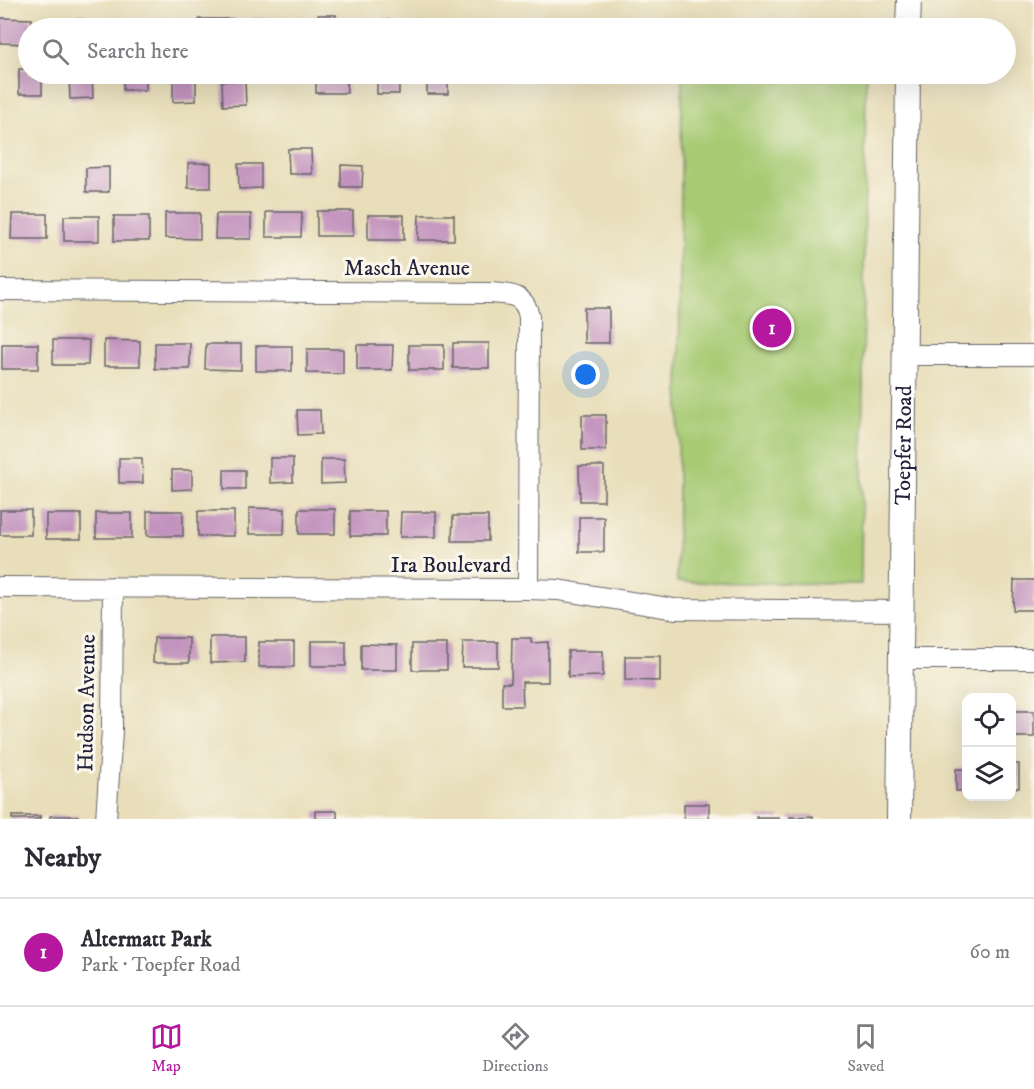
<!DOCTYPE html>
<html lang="en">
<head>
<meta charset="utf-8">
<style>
  :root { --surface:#fff; --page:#f2f2f3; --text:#2b2b33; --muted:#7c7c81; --line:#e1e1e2; --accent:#b5179e }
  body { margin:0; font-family:"IM FELL DW Pica",serif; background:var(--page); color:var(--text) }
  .controls { position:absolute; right:18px; bottom:18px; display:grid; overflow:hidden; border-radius:12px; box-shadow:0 6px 24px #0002 }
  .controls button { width:54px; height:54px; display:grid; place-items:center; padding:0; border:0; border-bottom:2px solid var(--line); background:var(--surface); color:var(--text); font:30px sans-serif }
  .you { position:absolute; left:586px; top:375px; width:21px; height:21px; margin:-15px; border:4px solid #fff; border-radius:50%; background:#1a73e8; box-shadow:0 0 0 9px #1a73e833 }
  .badge { display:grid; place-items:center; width:39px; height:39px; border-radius:50%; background:var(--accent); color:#fff; font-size:20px; font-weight:700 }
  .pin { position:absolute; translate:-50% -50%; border:3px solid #fff; box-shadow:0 2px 6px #0006 }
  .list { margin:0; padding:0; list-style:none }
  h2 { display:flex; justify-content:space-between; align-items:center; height:78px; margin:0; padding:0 24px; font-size:26px }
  h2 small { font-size:20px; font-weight:400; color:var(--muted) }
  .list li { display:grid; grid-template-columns:39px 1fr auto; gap:18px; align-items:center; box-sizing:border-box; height:108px; padding:0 24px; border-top:2px solid var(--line) }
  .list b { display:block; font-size:22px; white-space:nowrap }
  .list p { margin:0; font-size:20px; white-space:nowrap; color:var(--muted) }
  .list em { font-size:20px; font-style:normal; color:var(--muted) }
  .icon { flex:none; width:33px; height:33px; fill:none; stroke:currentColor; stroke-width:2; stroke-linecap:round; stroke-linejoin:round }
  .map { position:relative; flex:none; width:1034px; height:819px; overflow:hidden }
  .search { position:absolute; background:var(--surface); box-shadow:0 6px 24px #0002; left:18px; right:18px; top:18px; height:66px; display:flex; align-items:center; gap:15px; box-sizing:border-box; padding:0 21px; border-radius:33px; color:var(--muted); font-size:22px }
  .sheet { height:186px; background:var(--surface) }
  nav { display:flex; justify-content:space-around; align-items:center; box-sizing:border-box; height:84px; border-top:2px solid var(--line); background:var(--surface); font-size:16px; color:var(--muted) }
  nav a { display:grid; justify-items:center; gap:3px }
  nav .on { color:var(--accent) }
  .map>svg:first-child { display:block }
</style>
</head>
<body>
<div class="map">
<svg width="1034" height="819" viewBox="0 0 1034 819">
  <rect width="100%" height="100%" fill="#fbf7ec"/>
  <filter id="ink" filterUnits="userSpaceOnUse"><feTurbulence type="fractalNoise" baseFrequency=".0167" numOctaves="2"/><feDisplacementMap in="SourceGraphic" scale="12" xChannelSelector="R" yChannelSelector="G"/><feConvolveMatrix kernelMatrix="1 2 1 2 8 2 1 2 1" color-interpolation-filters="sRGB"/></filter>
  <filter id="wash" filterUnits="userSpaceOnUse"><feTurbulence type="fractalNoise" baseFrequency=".008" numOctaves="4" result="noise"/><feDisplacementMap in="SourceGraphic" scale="24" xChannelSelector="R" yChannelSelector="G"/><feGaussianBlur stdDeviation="1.35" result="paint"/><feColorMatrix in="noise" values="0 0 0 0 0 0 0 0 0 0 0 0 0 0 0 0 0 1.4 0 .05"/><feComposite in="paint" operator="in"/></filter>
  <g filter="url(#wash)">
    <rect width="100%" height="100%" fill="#e8deba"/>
    <path fill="#a7ca73" stroke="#647657" stroke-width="1.5" d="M 682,74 L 866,74 L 861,584 L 677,582 Z"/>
    <g id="blocks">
      <path fill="#c293be" d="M 318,15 L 336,15 L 336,28 L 300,28 L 300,17 L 318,17 Z
        M 0,18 L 32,19 L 31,28 L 28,28 L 28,44 L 0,43 Z
        M 251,18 L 286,18 L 286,28 L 251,28 Z
        M 47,19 L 82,19 L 82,28 L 47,28 Z
        M 199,19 L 235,19 L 235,28 L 199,28 Z
        M 352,20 L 388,20 L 388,28 L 352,28 Z
        M 98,21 L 134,21 L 134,28 L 98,28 Z
        M 149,21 L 185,22 L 184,28 L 149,28 Z
        M 402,24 L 438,25 L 438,28 L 402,28 Z
        M 19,69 L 28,69 L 28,74 L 42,74 L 42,94 L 19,94 Z
        M 69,74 L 92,74 L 93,98 L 70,99 Z
        M 123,74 L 146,74 L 146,90 L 123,90 Z
        M 316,74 L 346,74 L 347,93 L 316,93 Z
        M 377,74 L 399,74 L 399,94 L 377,94 Z
        M 427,74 L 448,74 L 448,94 L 427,94 Z
        M 173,77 L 196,77 L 196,101 L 173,102 Z
        M 222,81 L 245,81 L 246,105 L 223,106 Z
        M 288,149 L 311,149 L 312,174 L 289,174 Z
        M 188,163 L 211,163 L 211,188 L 188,188 Z
        M 238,164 L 261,164 L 261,188 L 239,189 Z
        M 341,165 L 363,166 L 362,187 L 341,187 Z
        M 109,167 L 109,192 L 86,192 L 86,168 Z
        M 317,211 L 353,211 L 353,236 L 317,236 Z
        M 266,212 L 302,212 L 301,237 L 266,237 Z
        M 165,213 L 200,213 L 200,239 L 165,238 Z
        M 12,214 L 47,214 L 47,239 L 11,239 Z
        M 216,214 L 251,214 L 251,239 L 215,239 Z
        M 368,215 L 404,215 L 404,240 L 368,240 Z
        M 419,215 L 454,215 L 454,240 L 418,240 Z
        M 64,216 L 99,216 L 99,241 L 64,241 Z
        M 114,216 L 149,216 L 149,241 L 114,241 Z
        M 584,308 L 609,308 L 609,343 L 584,343 Z
        M 53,340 L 89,340 L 88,365 L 53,365 Z
        M 104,340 L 140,341 L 140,366 L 104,366 Z
        M 155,343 L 190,343 L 190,369 L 155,369 Z
        M 453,343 L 489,343 L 489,368 L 453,368 Z
        M 2,344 L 38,344 L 38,369 L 2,369 Z
        M 206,344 L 241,344 L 241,370 L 205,369 Z
        M 357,345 L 393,345 L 392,370 L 357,370 Z
        M 409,345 L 444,345 L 444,370 L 409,370 Z
        M 256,346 L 292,346 L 292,371 L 256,371 Z
        M 307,349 L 343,349 L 343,374 L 307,373 Z
        M 297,410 L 320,410 L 321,434 L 298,435 Z
        M 582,415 L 606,415 L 606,450 L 582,450 Z
        M 119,458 L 142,458 L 143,483 L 119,483 Z
        M 270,458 L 293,458 L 293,482 L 270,483 Z
        M 321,459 L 344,459 L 345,483 L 321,484 Z
        M 579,466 L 604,466 L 604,501 L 580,501 Z
        M 172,470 L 192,470 L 192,489 L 172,490 Z
        M 224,470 L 245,470 L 245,489 L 224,489 Z
        M 249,508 L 285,509 L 284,534 L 249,534 Z
        M 299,509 L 335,509 L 335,534 L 299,534 Z
        M 0,510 L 31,510 L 31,535 L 0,535 Z
        M 147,511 L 183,511 L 183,536 L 147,536 Z
        M 198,511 L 234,511 L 234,536 L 198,536 Z
        M 350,511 L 386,511 L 386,536 L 350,536 Z
        M 401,512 L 436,512 L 436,537 L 400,537 Z
        M 96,513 L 132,513 L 132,538 L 96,538 Z
        M 46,514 L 81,514 L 81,539 L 46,539 Z
        M 453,516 L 488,516 L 488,541 L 452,541 Z
        M 579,517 L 604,517 L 604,552 L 579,552 Z
        M 1014,580 L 1034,580 L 1034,610 L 1013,610 Z
        M 210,637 L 245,637 L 245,662 L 210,663 Z
        M 154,638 L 189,638 L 189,663 L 153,663 Z
        M 512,638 L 531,638 L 531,643 L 548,642 L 548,682 L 522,682 L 523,706 L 502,706 L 502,683 L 511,683 Z
        M 311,641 L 346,641 L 346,666 L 311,666 Z
        M 259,642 L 294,642 L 294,667 L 259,667 Z
        M 463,642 L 498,642 L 498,667 L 462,667 Z
        M 361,644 L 397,645 L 397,670 L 361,670 Z
        M 412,644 L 447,644 L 447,670 L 412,670 Z
        M 568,651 L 603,651 L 603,676 L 568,677 Z
        M 625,656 L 660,656 L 660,681 L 625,680 Z
        M 1012,711 L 1034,711 L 1034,737 L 1012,737 Z
        M 1012,764 L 1019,764 L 1019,788 L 1012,788 Z
        M 956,769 L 966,769 L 966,791 L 956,791 Z
        M 684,804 L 709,804 L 709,819 L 684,819 Z
        M 315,811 L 337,811 L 337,819 L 315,819 Z
        M 12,816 L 40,816 L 40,819 L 12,819 Z
        M 50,816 L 78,816 L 78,819 L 50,819 Z
        M 813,816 L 813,819 L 790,819 L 790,817 Z
        M 756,817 L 779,817 L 779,819 L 756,819 Z"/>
    </g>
  </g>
  <g filter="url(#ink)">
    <use href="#blocks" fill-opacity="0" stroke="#676467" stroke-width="1.5"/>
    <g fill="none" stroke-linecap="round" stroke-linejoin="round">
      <g stroke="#676467" stroke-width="22">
        <path id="minor" d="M 0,290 L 489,293 C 508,294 525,293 529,317 L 528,589
          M 905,355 L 1034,355
          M 0,587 L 528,589 L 558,590 L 675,609 L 901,611
          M 901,659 L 1034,659
          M 106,819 L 112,731 L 113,587"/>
      </g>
      <g stroke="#676467" stroke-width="26">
        <g id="tertiary">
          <path d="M 908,28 L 909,0"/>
          <path id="s1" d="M 899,819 L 908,74"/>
        </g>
      </g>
      <use href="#minor" stroke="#fff" stroke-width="20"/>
      <use href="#tertiary" stroke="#fff" stroke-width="24"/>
    </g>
  </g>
  <g text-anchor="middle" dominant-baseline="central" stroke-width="6" stroke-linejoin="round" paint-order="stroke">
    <g font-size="22" fill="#22223b" stroke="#fbf7ec">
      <text x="407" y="268">Masch Avenue</text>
      <text stroke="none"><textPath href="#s1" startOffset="374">Toepfer Road</textPath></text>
      <text x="451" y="565">Ira Boulevard</text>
      <text transform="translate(87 703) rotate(-89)">Hudson Avenue</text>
    </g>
  </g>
</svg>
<div class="controls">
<button><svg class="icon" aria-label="locate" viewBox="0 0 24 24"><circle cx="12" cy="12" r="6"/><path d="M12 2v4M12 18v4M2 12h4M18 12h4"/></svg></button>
<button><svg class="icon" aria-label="layers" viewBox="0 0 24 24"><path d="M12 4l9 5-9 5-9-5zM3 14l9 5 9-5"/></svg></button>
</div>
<div class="you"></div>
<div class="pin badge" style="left:772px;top:328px">1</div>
<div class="search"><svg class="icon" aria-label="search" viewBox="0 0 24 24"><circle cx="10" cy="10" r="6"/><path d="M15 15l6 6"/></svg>Search here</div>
</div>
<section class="sheet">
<h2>Nearby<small></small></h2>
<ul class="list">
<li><span class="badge">1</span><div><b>Altermatt Park</b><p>Park · Toepfer Road</p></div><em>60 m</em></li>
</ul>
</section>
<nav>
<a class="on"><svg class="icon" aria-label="map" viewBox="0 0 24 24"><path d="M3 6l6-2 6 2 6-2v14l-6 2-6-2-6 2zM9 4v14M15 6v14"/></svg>Map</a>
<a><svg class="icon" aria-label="directions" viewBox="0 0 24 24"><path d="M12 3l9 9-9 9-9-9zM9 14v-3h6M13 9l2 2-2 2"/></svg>Directions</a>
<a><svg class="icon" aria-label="saved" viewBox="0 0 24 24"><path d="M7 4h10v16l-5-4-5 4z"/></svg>Saved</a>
</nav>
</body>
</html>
